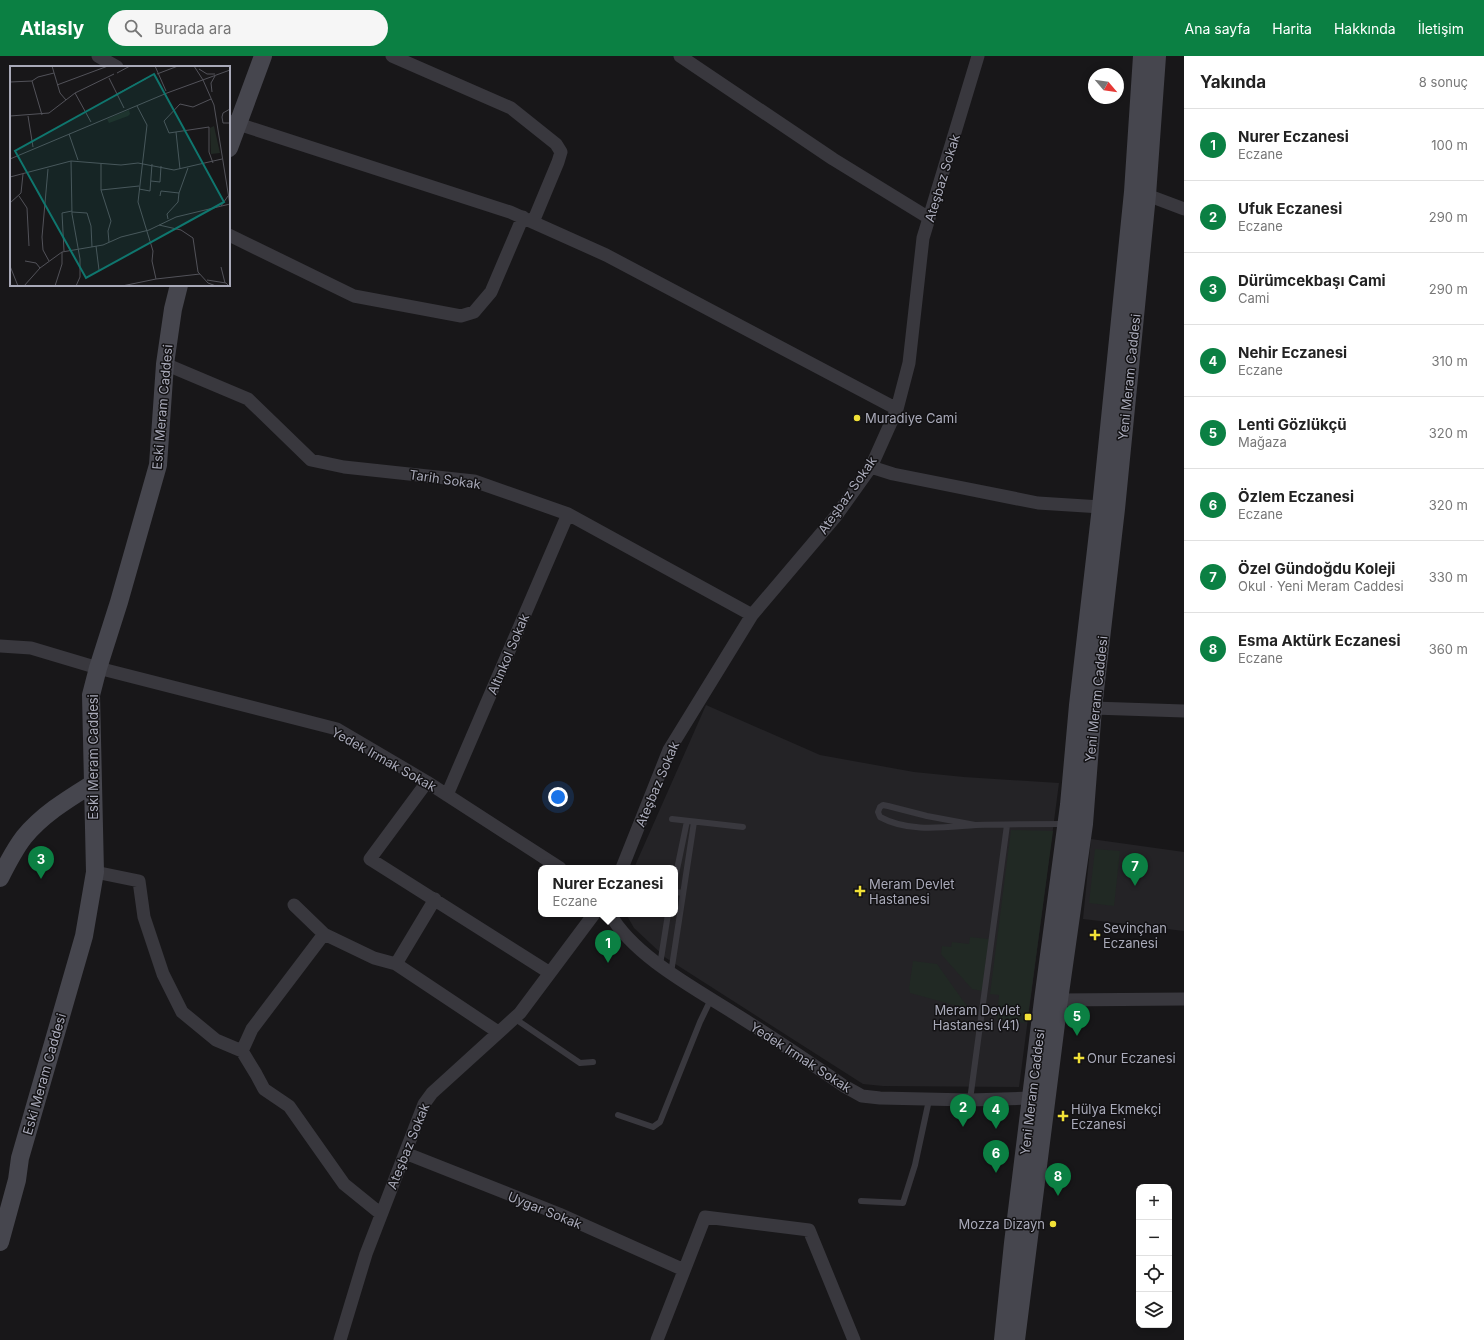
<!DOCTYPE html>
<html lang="tr">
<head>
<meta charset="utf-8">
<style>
  :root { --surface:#fff; --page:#f6f6f6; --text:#222; --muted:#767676; --line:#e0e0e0; --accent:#0b8043 }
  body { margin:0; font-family:Inter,sans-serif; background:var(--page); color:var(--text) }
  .controls { position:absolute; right:12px; bottom:12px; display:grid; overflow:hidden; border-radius:8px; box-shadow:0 2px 6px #0003 }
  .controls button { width:36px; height:36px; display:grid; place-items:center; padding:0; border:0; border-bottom:1px solid var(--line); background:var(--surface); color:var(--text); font:20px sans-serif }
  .compass { position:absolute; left:1088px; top:12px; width:36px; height:36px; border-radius:50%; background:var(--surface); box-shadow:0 2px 6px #0003; rotate:119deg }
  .you { position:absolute; left:558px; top:741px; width:14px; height:14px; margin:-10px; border:3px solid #fff; border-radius:50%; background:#1a73e8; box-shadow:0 0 0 6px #1a73e833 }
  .badge { display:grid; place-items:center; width:26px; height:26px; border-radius:50%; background:var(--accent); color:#fff; font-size:13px; font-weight:700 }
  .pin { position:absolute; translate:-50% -33px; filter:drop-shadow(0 1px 2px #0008) }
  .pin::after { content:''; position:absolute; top:21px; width:14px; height:12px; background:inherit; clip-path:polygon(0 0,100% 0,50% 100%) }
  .popup { position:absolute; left:538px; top:809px; width:140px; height:52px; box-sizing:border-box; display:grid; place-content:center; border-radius:8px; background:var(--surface); filter:drop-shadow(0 1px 3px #0005); font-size:13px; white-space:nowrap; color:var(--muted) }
  .popup b { font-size:15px; color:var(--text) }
  .popup::after { content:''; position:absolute; left:50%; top:100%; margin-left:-8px; border:8px solid transparent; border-top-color:var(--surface) }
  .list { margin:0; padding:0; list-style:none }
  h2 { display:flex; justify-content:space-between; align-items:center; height:52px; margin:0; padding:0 16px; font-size:17px }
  h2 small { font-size:13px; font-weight:400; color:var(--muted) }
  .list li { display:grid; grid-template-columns:26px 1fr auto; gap:12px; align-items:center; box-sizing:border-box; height:72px; padding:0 16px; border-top:1px solid var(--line) }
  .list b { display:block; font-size:15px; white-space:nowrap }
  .list p { margin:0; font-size:13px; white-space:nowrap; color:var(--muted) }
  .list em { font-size:13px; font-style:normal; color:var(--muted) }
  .icon { flex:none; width:22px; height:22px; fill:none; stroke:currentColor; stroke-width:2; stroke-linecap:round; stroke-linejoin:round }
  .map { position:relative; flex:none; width:1184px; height:1284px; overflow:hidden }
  header { display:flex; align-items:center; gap:24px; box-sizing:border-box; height:56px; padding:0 20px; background:var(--accent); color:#fff }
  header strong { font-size:19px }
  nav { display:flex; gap:22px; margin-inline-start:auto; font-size:14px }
  .search { width:280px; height:36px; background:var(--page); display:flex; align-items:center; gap:10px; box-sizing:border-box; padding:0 14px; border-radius:22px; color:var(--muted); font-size:15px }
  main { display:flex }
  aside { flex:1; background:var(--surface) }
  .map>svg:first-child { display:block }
</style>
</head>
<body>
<header>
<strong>Atlasly</strong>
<div class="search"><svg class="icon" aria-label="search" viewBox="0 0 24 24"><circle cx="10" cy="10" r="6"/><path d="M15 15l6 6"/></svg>Burada ara</div>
<nav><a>Ana sayfa</a><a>Harita</a><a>Hakkında</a><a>İletişim</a></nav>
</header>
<main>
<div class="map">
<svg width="1184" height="1284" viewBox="0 0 1184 1284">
  <rect width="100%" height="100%" fill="#181719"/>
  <path fill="#242326" d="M 706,649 L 820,699 L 914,716 L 964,721 L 1059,727 L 1019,1031 L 883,1030 L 863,1028 L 666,902 L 634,872 L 626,858 L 675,858 L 675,812 L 634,812 Z
    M 1091,783 L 1184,796 L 1184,875 L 1083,863 Z"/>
  <path fill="#212924" d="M 1011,774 L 1053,775 L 1027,967 L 997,964 L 999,939 L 990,938 Z
    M 1095,793 L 1120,795 L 1114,850 L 1089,847 Z
    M 970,881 L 989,883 L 982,935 L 972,933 L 941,898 L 942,890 L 951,891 L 952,886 L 969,888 Z
    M 913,905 L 937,908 L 969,953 L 910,937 L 909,932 Z"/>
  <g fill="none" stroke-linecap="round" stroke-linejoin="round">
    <path stroke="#39383e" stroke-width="6" d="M 672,763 L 743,771
      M 975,769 L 927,760 L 888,750 L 883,749 L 880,751 L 878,756 L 880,761 C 909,777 945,771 976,769 C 1005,768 1035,768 1064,768
      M 675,823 L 687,765
      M 675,836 L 683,837
      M 660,909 L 668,858
      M 671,917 L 694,766
      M 514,962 L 580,1007 L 593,1006
      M 970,1044 L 1007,769
      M 618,1059 L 653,1071 L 660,1066 L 700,966 L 711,943
      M 861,1145 L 903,1147 L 915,1109 L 929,1044"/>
    <path stroke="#39383e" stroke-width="13" d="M 98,0 L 117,11
      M 392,0 L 511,52 L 556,88 L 561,96 L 558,106 L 533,166
      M 680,0 L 833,103 L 929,162
      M 229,65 L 510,156 L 606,199 L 897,353
      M 1147,139 L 1184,153
      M 229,179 L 354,240 L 461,260 L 474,256 L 491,236 L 523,161
      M 165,308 L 248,343 L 311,404 L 344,411 L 474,425 L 568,458 L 752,559
      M 871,411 L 893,418 L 1038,447 L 1101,451
      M 0,590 L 31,592 L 98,612 L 337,673 L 427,726 L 560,812
      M 1093,652 L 1184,655
      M 427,726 L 370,803 L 550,917
      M 447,739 L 568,458
      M 622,812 L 669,694 L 752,559 L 836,460 L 871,411 L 897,353 L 909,307 L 923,182 L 978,0
      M 95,816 L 139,825 L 144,861 L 163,918 L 182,956 L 216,984 L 242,995
      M 435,843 L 396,908 L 498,976
      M 294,849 L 324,878 L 252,973 L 242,995 L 256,1018 L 264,1033 L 289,1050 L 344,1128 L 381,1158
      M 610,858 C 634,901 698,934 740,961 C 775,983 809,1006 844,1030 L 862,1040 L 880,1042 L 970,1044 L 1031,1042
      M 324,878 L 374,902 L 396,908
      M 1059,944 L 1184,943
      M 405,1097 L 559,1158 L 684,1214
      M 340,1284 L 366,1198 L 424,1048 L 432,1037 L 520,957 L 594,858
      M 657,1284 L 705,1161 L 809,1174 L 854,1284"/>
    <path stroke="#46464e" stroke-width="18" d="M 229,92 L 263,0
      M 0,822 C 7,808 14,794 24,781 C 43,758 68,743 92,728
      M 0,1186 L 17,1124 L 20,1102 L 84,880 L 95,816 L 91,639 L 98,612 L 119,546 L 158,409 L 165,308 L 173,253 L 179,229
      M 1003,1284 L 1013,1187 L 1043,944 L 1069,749 L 1078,649 L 1101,451 L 1133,136 L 1142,0
      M 1016,1284 L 1059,944 L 1084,768 L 1093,652 L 1116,453 L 1147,139 L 1157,0"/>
  </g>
  <g fill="#f1e137" stroke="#131214" stroke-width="1.5">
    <circle cx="857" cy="362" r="4"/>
    <path d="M858 829h4v4h4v4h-4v4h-4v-4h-4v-4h4z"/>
    <path d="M1093 873h4v4h4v4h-4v4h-4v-4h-4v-4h4z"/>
    <rect x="1024" y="957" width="8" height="8" rx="2"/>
    <path d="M1077 996h4v4h4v4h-4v4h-4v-4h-4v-4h4z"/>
    <path d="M1061 1054h4v4h4v4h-4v4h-4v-4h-4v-4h4z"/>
    <circle cx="1053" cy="1168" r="4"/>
  </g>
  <g text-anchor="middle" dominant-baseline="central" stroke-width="3" stroke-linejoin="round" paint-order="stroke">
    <g font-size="13" fill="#a9aab9" stroke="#131214">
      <text transform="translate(942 122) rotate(-73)">Ateşbaz Sokak</text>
      <text transform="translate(1129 321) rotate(-84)">Yeni Meram Caddesi</text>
      <text transform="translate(162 351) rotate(-85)">Eski Meram Caddesi</text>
      <text transform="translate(445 423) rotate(8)">Tarih Sokak</text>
      <text transform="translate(847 439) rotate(-55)">Ateşbaz Sokak</text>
      <text transform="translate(508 598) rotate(-67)">Altınkol Sokak</text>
      <text transform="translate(1096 643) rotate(-84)">Yeni Meram Caddesi</text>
      <text transform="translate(93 701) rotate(-90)">Eski Meram Caddesi</text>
      <text transform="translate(384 703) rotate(29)">Yedek Irmak Sokak</text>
      <text transform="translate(657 728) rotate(-67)">Ateşbaz Sokak</text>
      <text transform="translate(801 1001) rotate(33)">Yedek Irmak Sokak</text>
      <text transform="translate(44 1018) rotate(-74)">Eski Meram Caddesi</text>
      <text transform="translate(1032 1036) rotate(-83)">Yeni Meram Caddesi</text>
      <text transform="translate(408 1090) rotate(-68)">Ateşbaz Sokak</text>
      <text transform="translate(545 1154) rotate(22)">Uygar Sokak</text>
    </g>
    <g font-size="13" fill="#a9aab9" stroke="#131214" text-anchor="start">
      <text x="865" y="362">Muradiye Cami</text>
      <text x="869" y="828">Meram Devlet<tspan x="869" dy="15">Hastanesi</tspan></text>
      <text x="1103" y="872">Sevinçhan<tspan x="1103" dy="15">Eczanesi</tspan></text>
      <text x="1020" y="954" text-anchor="end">Meram Devlet<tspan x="1020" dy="15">Hastanesi (41)</tspan></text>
      <text x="1087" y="1002">Onur Eczanesi</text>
      <text x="1071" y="1053">Hülya Ekmekçi<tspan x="1071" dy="15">Eczanesi</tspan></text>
      <text x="1045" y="1168" text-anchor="end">Mozza Dizayn</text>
    </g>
  </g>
  <g transform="translate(10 10)">
    <rect width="220" height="220" fill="#181719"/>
    <path d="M 119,44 L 120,48 L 118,50 L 99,57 L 97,53 ZM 204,60 L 210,87 L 201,88 L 200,62 Z" fill="#212924"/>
    <path fill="none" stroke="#525259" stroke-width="1" d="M 42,0 L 50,27 L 56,34M 145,0 L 156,25M 184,0 L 193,14 L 204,39 L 220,139M 189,3 L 197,8 L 205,8M 107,7 L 120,0M 147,8 L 168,0M 99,12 L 114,42M 22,15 L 32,49M 0,16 L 22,15 L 28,11 L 44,7M 47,19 L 98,0M 202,26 L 201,17 L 205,10M 65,27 L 81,56M 107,28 L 137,12M 201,33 L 183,41 L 170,38 L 154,55 L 159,67 L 199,61 L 199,86 L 203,97M 127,40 L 137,59 L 128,136 L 143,185 L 142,195 L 146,213M 220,43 L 213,47 L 212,51 L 213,57 L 220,57M 0,50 L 39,47 L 65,27 L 104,8M 18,50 L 23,81M 166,66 L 170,103M 59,68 L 68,94M 0,93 L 157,27 L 220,4M 61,95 L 62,148 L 70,193 L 70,211 L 66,220M 91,98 L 91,124 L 101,155 L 98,165 L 99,176M 38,103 L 32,171 L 33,184 L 39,195M 0,111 L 61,95 L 111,99 L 128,97 L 164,104 L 212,93M 141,115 L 150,116 L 151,100M 129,123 L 140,125 L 142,98M 91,124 L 129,120M 9,130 L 17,142 L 19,180M 150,130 L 151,125 L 169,127 L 178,102M 0,137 L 11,127 L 13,108M 211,140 L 218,130M 62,146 L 77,147 L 81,160 L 82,181M 158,153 L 157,148 L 168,136 L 169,127M 149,159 L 171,164 L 183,172 L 188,206 L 198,217 L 206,220M 86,180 L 89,204M 54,185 L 52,147 L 62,145M 15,195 L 26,197 L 30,202M 0,200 L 8,220M 211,201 L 215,217M 197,214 L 216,217 L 219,220M 14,220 L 30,202 L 52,186 L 93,179 L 111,171 L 139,164 L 166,151 L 220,138M 45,220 L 52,198 L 52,186M 112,220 L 146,213 L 190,208"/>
    <path fill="#0f766e" fill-opacity="0.15" stroke="#0f766e" stroke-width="2" d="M 144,8 L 214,136 L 76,212 L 5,85 Z"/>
    <rect width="220" height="220" fill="none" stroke="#a9aab9" stroke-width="2"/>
  </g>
</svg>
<div class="controls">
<button>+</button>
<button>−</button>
<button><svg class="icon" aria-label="locate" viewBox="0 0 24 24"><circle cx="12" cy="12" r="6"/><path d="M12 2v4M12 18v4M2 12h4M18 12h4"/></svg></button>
<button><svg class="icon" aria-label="layers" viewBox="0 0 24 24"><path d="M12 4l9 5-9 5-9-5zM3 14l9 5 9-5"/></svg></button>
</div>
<svg class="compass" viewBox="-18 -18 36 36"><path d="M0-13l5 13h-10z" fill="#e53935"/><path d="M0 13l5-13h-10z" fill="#767676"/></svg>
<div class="you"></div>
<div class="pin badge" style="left:608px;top:907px">1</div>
<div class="popup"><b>Nurer Eczanesi</b>Eczane</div>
<div class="pin badge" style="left:963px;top:1071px">2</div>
<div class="pin badge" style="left:41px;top:823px">3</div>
<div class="pin badge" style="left:996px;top:1073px">4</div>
<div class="pin badge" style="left:1077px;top:980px">5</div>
<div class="pin badge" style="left:996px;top:1117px">6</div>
<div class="pin badge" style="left:1135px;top:830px">7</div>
<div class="pin badge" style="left:1058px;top:1140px">8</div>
</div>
<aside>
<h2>Yakında<small>8 sonuç</small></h2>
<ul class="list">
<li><span class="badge">1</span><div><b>Nurer Eczanesi</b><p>Eczane</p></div><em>100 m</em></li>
<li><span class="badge">2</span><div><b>Ufuk Eczanesi</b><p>Eczane</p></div><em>290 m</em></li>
<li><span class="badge">3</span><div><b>Dürümcekbaşı Cami</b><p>Cami</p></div><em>290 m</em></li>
<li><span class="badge">4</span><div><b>Nehir Eczanesi</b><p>Eczane</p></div><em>310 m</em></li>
<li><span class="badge">5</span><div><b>Lenti Gözlükçü</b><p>Mağaza</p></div><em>320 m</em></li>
<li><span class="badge">6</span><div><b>Özlem Eczanesi</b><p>Eczane</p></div><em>320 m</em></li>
<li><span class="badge">7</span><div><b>Özel Gündoğdu Koleji</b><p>Okul · Yeni Meram Caddesi</p></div><em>330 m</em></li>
<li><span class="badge">8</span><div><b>Esma Aktürk Eczanesi</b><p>Eczane</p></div><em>360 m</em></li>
</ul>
</aside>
</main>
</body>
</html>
